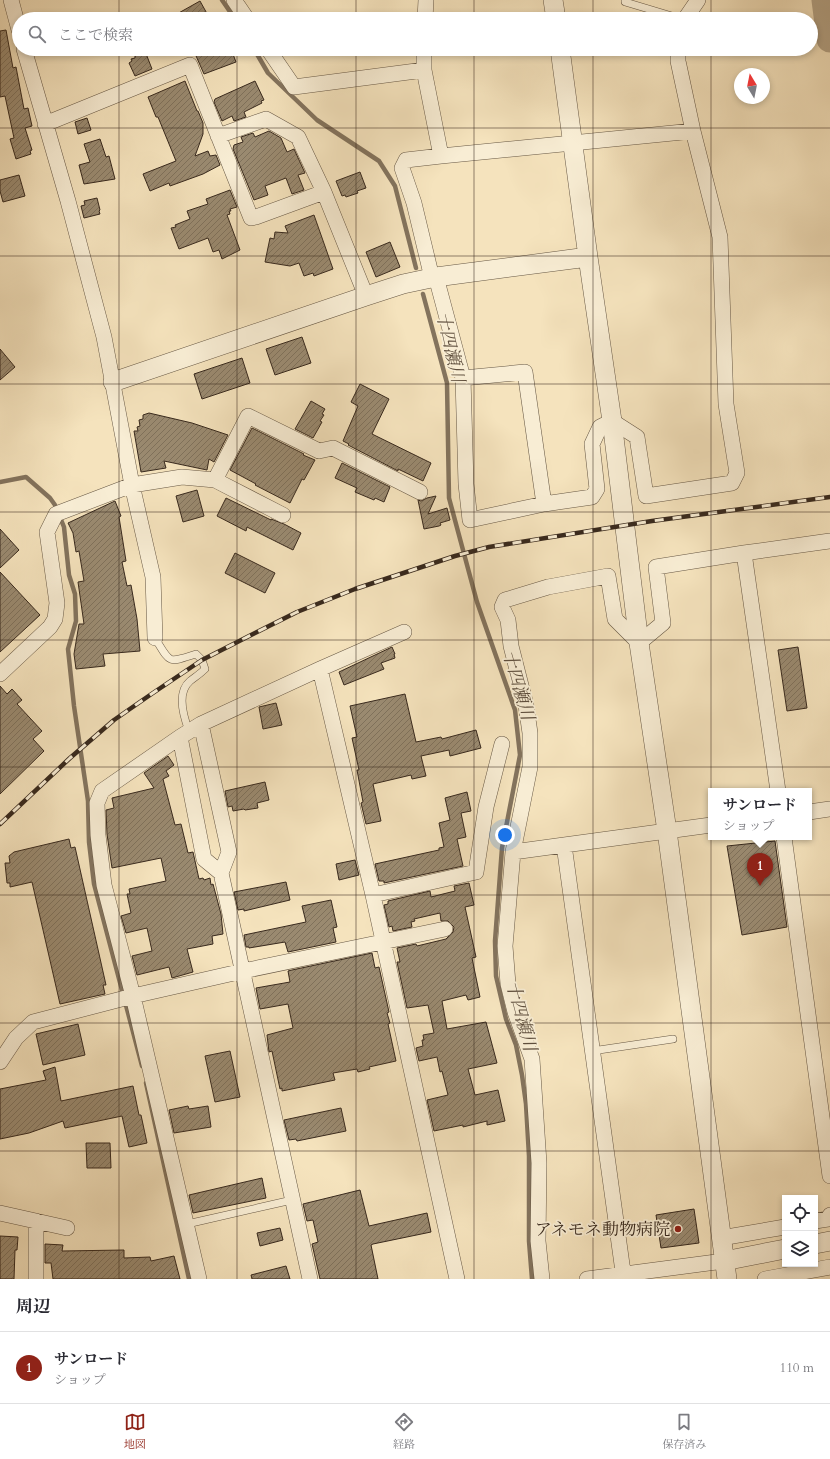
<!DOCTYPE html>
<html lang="ja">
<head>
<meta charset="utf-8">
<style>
  :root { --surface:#fff; --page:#f7f7f7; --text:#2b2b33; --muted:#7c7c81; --line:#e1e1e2; --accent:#8f2418 }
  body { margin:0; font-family:Cardo,"Noto Serif JP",serif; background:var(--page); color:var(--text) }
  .controls { position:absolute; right:12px; bottom:12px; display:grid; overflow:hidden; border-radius:0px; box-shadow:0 2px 6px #0003 }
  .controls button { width:36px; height:36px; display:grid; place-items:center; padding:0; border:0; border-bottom:1px solid var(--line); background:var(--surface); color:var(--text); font:20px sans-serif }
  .compass { position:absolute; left:734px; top:68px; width:36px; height:36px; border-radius:50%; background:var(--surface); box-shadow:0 2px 6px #0003; rotate:350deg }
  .you { position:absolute; left:505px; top:835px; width:14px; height:14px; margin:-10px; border:3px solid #fff; border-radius:50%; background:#1a73e8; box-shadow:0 0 0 6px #1a73e833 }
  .badge { display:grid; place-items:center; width:26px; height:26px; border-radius:50%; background:var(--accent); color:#fff; font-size:13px; font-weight:700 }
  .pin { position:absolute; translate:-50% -33px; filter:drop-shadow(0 1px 2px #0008) }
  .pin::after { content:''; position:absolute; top:21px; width:14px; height:12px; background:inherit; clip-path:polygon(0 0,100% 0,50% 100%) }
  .popup { position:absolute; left:708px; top:788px; width:104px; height:52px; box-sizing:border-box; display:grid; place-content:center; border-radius:0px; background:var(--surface); filter:drop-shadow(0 1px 3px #0005); font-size:13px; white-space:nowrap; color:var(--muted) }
  .popup b { font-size:15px; color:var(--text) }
  .popup::after { content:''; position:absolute; left:50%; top:100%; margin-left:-8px; border:8px solid transparent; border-top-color:var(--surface) }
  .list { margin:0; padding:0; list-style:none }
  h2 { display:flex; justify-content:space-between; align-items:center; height:52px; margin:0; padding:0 16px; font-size:17px }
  h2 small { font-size:13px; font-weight:400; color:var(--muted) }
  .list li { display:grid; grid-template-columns:26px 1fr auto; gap:12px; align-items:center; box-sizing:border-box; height:72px; padding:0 16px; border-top:1px solid var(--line) }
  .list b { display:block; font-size:15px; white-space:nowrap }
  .list p { margin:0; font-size:13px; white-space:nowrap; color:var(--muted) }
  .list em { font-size:13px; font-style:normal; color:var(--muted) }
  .icon { flex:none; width:22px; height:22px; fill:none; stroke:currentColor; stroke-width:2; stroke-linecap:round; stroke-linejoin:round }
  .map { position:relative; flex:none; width:830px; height:1279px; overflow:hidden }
  .search { position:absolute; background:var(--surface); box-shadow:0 2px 6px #0003; left:12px; right:12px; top:12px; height:44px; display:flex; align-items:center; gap:10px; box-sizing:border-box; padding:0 14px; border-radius:22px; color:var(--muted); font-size:15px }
  .sheet { height:124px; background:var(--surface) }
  nav { display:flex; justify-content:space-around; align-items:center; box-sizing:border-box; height:56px; border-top:1px solid var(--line); background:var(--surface); font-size:11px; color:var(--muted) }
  nav a { display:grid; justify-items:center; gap:2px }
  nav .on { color:var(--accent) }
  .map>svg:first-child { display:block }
</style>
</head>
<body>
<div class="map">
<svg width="830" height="1279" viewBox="0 0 830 1279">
  <defs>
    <pattern id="building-hatch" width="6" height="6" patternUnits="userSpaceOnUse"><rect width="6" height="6" fill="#9a8a70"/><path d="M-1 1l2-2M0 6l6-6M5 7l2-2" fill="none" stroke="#7f715b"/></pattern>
  </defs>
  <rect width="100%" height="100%" fill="#f5e3bd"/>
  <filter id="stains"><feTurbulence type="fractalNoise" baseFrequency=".005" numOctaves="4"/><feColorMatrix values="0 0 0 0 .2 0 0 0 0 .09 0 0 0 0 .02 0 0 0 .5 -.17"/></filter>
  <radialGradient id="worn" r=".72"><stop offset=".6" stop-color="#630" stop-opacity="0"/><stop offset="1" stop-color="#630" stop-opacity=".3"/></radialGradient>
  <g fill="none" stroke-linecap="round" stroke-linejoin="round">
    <path stroke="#83735d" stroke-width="4.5" d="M 222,0 L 235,19
      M 254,49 L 268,73 L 317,120 L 379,161 L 395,186 L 416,268
      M 423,294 L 447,383 L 449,498 L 477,602 L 515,710 L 520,755 L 502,848 L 495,941 L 496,976 L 506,1019 L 516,1045 L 522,1075 L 526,1104 L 529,1156 L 529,1241 L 532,1279
      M 0,482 L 26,477 L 50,498 L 55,505 L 64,527 L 69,575 L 75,594 L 76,621 L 68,649 L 74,706 L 88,801 L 89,842 L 94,884 L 142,1066
      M 146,1083 L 189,1279"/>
    <path stroke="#b5a487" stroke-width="27" d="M 825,0 L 830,39"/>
  </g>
  <path fill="url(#building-hatch)" stroke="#38291d" d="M 200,1 L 210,19 L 168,19 Z
    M 6,30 L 13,68 L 16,67 L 24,109 L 28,108 L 32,126 L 25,128 L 32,150 L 30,151 L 31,154 L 16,159 L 10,139 L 14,138 L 5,96 L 0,97 L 0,31 Z
    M 193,49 L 231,49 L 236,62 L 204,74 Z
    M 145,51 L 152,69 L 135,76 L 129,63 L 132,61 L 131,59 L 135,58 L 135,56 Z
    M 185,81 L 197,111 L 198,111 L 203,123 L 203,134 L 195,156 L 208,151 L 210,156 L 216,155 L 220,165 L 203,174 L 170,186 L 169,183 L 150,191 L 143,174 L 176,161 L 158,117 L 156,117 L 148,97 Z
    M 255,81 L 264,100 L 261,101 L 262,103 L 244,112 L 246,117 L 234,121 L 232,116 L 222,121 L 214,102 L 215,99 Z
    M 87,118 L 91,130 L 78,134 L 75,122 Z
    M 269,131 L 281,138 L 287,152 L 294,149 L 305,173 L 298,175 L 304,190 L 292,194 L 286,178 L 265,186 L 268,195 L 254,200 L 233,149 L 234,145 L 243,142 L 241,137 L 253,133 L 255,137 Z
    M 100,139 L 106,157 L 109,156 L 115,179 L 84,184 L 79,165 L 90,162 L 84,144 Z
    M 360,172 L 366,188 L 357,191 L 358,193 L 346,197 L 345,195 L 342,196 L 336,181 Z
    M 19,175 L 25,196 L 3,202 L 0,191 L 0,180 Z
    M 230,190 L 237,207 L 230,209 L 231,211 L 229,211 L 230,214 L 227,215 L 240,250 L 222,259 L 219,250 L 213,252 L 208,238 L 179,249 L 171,228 L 176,227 L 175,225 L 190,219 L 187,211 L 208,204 L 206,199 Z
    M 97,198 L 100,210 L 99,211 L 100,214 L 84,218 L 81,206 L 85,205 L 84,201 Z
    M 314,215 L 333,269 L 314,276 L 313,273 L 304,276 L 299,263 L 290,266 L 265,262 L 270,238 L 274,239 L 275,232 L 288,233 L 285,226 Z
    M 390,242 L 400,267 L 376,277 L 366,252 Z
    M 302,337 L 311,363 L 275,375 L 266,349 Z
    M 0,349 L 15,367 L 0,380 Z
    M 242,358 L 250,383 L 202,399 L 194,374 Z
    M 360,384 L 389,399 L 372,434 L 431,463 L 423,481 L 398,469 L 398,471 L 350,446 L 348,445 L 349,444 L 343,441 L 358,406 L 351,402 Z
    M 311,401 L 325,409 L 322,414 L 324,415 L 320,421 L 322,422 L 313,438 L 295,429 Z
    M 149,413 L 192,423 L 228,435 L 214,462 L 209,459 L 207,470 L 164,461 L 166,468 L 141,472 L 134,431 L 138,431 L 137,427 L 140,426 L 139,420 L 143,419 L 143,415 Z
    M 252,428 L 304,454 L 303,455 L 315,460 L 304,480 L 302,479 L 290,503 L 255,485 L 256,484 L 230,470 Z
    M 342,463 L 390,487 L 384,502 L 375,498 L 374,500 L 355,492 L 357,488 L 335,478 Z
    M 197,490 L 204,516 L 183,522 L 176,496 Z
    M 436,496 L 428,514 L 447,508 L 450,520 L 440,523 L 441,525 L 439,526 L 424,529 L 418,500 L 421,501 L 427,498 Z
    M 226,498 L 271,520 L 271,519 L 284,524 L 301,533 L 293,550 L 247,527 L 246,531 L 217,516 Z
    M 115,501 L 121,516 L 119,517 L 126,561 L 122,562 L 127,586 L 131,585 L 137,619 L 140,651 L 103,654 L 105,666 L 76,669 L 74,654 L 79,624 L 84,624 L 78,582 L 84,581 L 79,551 L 76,552 L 73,533 L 68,523 Z
    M 0,529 L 19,550 L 0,568 Z
    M 235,553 L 275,573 L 265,593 L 225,573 Z
    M 0,572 L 40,615 L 0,652 Z
    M 392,647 L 395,654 L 394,654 L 395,658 L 381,663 L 384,669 L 344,685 L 339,672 Z
    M 798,647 L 807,708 L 787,711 L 778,650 Z
    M 0,686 L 7,694 L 12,689 L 22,700 L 17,704 L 42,731 L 33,739 L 44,751 L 0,794 Z
    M 405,694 L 416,742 L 441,737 L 442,739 L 476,730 L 481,748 L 450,756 L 449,750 L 421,756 L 426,776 L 412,779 L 411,775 L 373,784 L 381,821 L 366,824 L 361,803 L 363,802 L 357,770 L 359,770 L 352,738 L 357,737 L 350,706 Z
    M 276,703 L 282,725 L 263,729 L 259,707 Z
    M 168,756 L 174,765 L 166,771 L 169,776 L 163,779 L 175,825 L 181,824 L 188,853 L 193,852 L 199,879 L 203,878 L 204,880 L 210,878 L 211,885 L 213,884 L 221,914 L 223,934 L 212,936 L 213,944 L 187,949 L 193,972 L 172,978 L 169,967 L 137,975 L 132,956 L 152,951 L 147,928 L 126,933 L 121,916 L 131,913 L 127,894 L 130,894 L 129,889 L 166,881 L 161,858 L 112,868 L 107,834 L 106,810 L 114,808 L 112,798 L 154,788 L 144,773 Z
    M 265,782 L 269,800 L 257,803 L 258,808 L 245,810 L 244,809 L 233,811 L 232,806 L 228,807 L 225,791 Z
    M 467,792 L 471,811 L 461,813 L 466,837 L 457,839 L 463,866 L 384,883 L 384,881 L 379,881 L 375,864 L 439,850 L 439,848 L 444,847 L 439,823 L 450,820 L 445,798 Z
    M 69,839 L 71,848 L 75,847 L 106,985 L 103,985 L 105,994 L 60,1004 L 32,882 L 10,887 L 10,883 L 7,883 L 5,863 L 10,863 L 9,856 L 14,852 Z
    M 775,841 L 787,927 L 742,935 L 727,846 Z
    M 355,860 L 359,875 L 339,880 L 336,864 Z
    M 286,882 L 290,900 L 244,911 L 244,909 L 238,910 L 234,892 Z
    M 469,883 L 474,905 L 465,907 L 476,957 L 472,958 L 480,997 L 468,1000 L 466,995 L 442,1001 L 447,1029 L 486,1022 L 497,1063 L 468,1069 L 475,1095 L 498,1090 L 505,1121 L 487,1125 L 487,1121 L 463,1127 L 463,1125 L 434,1131 L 427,1100 L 448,1095 L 442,1071 L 440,1072 L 437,1057 L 419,1061 L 416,1048 L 423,1046 L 422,1040 L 424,1040 L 423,1035 L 434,1033 L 428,1005 L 407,1008 L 397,962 L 400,962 L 397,948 L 416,944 L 417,946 L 446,939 L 453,932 L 454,927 L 448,921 L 441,921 L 440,913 L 414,919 L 415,921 L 411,922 L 412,927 L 393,931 L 392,926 L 389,927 L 384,905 L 388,904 L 388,901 L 430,891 L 431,897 L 455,891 L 454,886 Z
    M 331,900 L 337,927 L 333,928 L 336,942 L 288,952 L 285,942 L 249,948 L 249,947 L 246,947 L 244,935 L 306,922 L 302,906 Z
    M 372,953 L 375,968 L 379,967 L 389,1012 L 387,1013 L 390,1023 L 388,1024 L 396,1061 L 369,1067 L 370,1069 L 358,1072 L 357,1069 L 333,1073 L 335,1080 L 282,1091 L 282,1088 L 280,1089 L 272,1051 L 269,1052 L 267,1035 L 293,1028 L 288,1004 L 260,1009 L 256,988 L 290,982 L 288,971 L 292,970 Z
    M 78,1024 L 85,1055 L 43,1065 L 36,1034 Z
    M 230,1051 L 240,1097 L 215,1102 L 205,1056 Z
    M 55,1067 L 61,1101 L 133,1086 L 139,1115 L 141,1115 L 147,1143 L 129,1147 L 122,1116 L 65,1128 L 63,1121 L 29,1133 L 0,1139 L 0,1089 L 46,1080 L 43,1071 Z
    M 188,1106 L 189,1109 L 208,1106 L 211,1127 L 174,1133 L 169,1110 Z
    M 341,1108 L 346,1131 L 297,1141 L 296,1139 L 289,1140 L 284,1120 Z
    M 86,1143 L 110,1143 L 111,1168 L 87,1168 Z
    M 262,1178 L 266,1198 L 193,1213 L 189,1195 Z
    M 360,1190 L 369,1226 L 427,1213 L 431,1232 L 373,1244 L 371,1245 L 378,1279 L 320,1279 L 312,1244 L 318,1242 L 313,1220 L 307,1221 L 303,1204 Z
    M 694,1209 L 699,1243 L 661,1248 L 656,1215 Z
    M 280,1228 L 283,1240 L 260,1246 L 257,1233 Z
    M 0,1236 L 18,1237 L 17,1250 L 15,1250 L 14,1279 L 0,1279 Z
    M 45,1244 L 63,1245 L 62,1251 L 124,1250 L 124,1258 L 150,1257 L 151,1261 L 174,1256 L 180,1279 L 53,1279 L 51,1263 L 45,1263 Z
    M 286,1266 L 290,1279 L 252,1279 L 251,1275 Z"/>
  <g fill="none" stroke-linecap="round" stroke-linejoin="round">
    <g stroke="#675845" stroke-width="8">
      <path id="service" d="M 625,0 L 625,2 L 682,19
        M 155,638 C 171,664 167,663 196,654 L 202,660 L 205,669 C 200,674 195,677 190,681 C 176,693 184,718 189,731
        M 592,1051 L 673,1039
        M 187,1224 L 292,1200"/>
    </g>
    <g stroke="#675845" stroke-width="16">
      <path id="minor" d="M 11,0 L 19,30
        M 236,0 L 234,0 L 247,19
        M 425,19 L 426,0
        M 685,19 L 698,0
        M 268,49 L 294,87 L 424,70
        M 424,49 L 424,70 L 441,156 L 693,131
        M 45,124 L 190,65 L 251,218 L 256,217 L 324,192
        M 218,136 L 266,119 L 298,137 L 324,192 L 366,296
        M 436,277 L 463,378 L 466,484 L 470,520 L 544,504 L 592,497 L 597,489 L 592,444 L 600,427 L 612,421 L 637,437 L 646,496 L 732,483 L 737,473 L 726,404 L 720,237 L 693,131 L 678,61 L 678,49
        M 432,278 L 414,203 L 402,168 L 406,160 L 441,156
        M 463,378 L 525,372 L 544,504
        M 215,480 L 248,416 L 319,451 L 333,448 L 420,492
        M 744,553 L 778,791
        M 155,638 L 153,577 L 132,485 L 182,477 L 215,480 L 283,515
        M 320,669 L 373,895 L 457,1279
        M 0,674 L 50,627 L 55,619 L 57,603 L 47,532 L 56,514 L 132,485 L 104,337 L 68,201 L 24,49
        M 201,724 L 229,852 L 221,873
        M 180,737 L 204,859 L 221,873 L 310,1279
        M 809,812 L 830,809
        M 784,837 L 830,1176
        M 564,845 L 624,1279
        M 513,852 L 711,825
        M 373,895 L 476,872 L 486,807 L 502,744
        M 0,1062 L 16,1038 L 33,1022 L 133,996 L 243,971 L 445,929
        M 0,1213 L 67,1228
        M 815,1221 L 828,1219 L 830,1215
        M 721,1238 L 785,1227
        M 36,1279 L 36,1221
        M 199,1279 L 133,996 L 104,885 L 98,835 L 97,803 L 102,791 L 180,737 L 201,724 L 320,669 L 404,632
        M 542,1279 L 538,1241 L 539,1163 L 532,1059 L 515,1012 L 508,984 L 505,946 L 513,852 L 530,767 L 530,733 L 526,705 L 511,646 L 508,620 L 502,607 L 505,600 L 548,587 L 608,576 L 615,619 L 639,643 L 663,623 L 656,567 L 744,553 L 830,541
        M 587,1279 L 724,1261
        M 765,1279 L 830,1267"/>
    </g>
    <g stroke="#675845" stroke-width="20">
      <path id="tertiary" d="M 553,0 L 556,19
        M 560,49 L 588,257 L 612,421 L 639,643 L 667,831 L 727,1279
        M 113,382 L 366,296 L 403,284 L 436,277 L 588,257
        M 815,1244 L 830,1241
        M 724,1261 L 785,1249"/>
    </g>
    <use href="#service" stroke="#f8edd4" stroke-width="7"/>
    <use href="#minor" stroke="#f8edd4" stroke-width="15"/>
    <use href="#tertiary" stroke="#f8edd4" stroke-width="19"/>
    <g stroke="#38291d" stroke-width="4.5">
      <path id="rail" d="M 0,824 L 70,758 L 114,720 L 150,695 L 202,660 L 257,632 L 297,612 L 355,589 L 455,556 L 489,547 L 652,521 L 830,497"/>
    </g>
    <use href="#rail" stroke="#f8edd4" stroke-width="3" stroke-dasharray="9" stroke-linecap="butt"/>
  </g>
  <path fill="none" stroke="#38291d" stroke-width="1" stroke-opacity="0.55" d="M 119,0 L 119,19M 237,0 L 237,19M 356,0 L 356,19M 474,0 L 474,19M 593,0 L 593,19M 711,0 L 711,19M 119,49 L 119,1279M 237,49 L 237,1279M 356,49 L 356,1279M 474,49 L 474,1279M 593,49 L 593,1279M 711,49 L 711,1279M 0,128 L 830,128M 0,256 L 830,256M 0,384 L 830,384M 0,512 L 830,512M 0,640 L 830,640M 0,767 L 830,767M 0,895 L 830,895M 0,1023 L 830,1023M 0,1151 L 830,1151"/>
  <circle fill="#8f2418" stroke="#f8edd4" stroke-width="1.5" cx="678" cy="1229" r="4"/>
  <g text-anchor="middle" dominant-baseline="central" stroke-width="3.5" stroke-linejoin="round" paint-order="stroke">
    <g font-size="17" fill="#38291d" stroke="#f8edd4" text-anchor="end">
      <text x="670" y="1229">アネモネ動物病院</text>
    </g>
    <g font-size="18" font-style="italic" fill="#5e4e3d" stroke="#f8edd4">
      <text transform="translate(450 347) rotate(77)">十四瀬川</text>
      <text transform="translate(518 685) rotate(74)">十四瀬川</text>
      <text transform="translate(521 1016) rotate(75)">十四瀬川</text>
    </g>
  </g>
  <rect width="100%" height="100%" filter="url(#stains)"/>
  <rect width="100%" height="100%" fill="url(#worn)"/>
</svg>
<div class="controls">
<button><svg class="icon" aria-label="locate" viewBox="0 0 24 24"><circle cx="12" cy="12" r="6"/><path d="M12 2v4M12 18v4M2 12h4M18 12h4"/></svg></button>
<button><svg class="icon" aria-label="layers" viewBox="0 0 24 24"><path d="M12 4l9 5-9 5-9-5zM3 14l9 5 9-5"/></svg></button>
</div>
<svg class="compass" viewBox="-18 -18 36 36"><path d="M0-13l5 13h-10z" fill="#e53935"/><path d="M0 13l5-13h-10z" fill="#7c7c81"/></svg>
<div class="you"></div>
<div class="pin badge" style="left:760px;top:886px">1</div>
<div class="popup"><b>サンロード</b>ショップ</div>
<div class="search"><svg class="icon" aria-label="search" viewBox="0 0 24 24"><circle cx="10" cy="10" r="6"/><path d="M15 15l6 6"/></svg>ここで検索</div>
</div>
<section class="sheet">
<h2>周辺<small></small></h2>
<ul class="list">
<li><span class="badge">1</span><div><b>サンロード</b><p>ショップ</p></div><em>110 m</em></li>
</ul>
</section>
<nav>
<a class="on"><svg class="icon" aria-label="map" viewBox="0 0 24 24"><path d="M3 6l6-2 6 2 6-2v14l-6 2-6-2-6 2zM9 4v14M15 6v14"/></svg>地図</a>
<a><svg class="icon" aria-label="directions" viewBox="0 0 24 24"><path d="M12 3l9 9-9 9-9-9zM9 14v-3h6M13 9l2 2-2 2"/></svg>経路</a>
<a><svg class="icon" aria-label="saved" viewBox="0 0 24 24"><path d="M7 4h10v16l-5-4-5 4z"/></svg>保存済み</a>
</nav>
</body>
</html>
